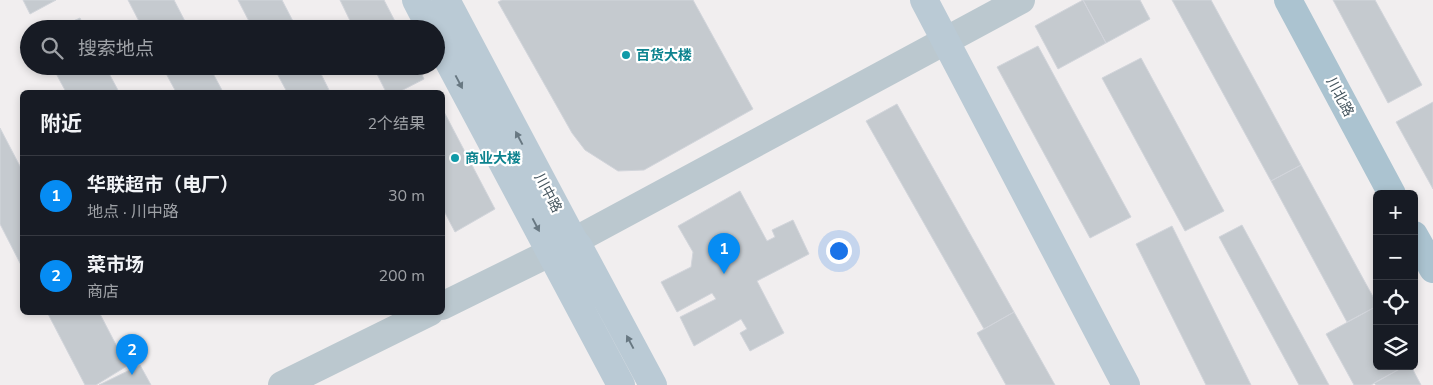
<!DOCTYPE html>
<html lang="zh">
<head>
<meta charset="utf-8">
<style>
  :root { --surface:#171b24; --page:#20242c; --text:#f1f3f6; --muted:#9ea1a6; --line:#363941; --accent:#068cf3 }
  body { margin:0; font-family:"Nunito Sans","Noto Sans SC",sans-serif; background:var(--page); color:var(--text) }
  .controls { position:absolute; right:15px; bottom:15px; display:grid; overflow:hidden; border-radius:8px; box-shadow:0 2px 8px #0003 }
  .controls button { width:45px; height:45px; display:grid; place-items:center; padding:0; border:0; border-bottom:1px solid var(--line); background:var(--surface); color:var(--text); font:25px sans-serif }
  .you { position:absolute; left:838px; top:250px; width:18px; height:18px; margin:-12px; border:4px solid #fff; border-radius:50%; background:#1a73e8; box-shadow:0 0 0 8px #1a73e833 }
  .badge { display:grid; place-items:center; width:32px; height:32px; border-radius:50%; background:var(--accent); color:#fff; font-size:16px; font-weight:700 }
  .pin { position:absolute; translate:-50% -41px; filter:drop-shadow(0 1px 2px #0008) }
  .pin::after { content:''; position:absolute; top:26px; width:18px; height:15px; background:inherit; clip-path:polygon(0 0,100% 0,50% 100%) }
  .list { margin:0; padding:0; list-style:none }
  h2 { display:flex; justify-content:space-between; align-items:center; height:65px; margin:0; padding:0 20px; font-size:21px }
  h2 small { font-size:16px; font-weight:400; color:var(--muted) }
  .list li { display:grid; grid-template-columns:32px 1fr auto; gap:15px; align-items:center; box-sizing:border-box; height:80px; padding:0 20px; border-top:1px solid var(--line) }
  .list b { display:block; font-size:19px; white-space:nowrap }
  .list p { margin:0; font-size:16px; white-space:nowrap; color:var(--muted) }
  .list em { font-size:16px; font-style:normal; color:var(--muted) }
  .icon { flex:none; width:28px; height:28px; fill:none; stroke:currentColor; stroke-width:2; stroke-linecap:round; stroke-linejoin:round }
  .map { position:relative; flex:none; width:1433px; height:385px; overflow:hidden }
  .search { position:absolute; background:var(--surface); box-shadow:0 2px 8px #0003; left:20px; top:20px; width:425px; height:55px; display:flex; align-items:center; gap:12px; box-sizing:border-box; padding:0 18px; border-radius:28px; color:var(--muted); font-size:19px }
  .panel { position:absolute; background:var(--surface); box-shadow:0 2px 8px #0003; left:20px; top:90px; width:425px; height:225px; border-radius:8px }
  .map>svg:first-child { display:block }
</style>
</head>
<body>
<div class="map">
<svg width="1433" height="385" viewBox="0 0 1433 385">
  <rect width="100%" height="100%" fill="#f1eeef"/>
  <path fill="#c5cacf" stroke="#d2d5db" d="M 23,0 L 56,0 L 30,14 Z
    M 128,0 L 174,0 L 189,29 L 143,29 Z
    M 238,0 L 282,0 L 297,29 L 253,29 Z
    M 340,0 L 384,0 L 399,29 L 354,29 Z
    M 502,0 L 693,0 L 753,109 L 644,170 L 618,171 L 585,150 L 572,133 L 498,2 Z
    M 1083,0 L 1106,43 L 1058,69 L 1035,26 Z
    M 1083,0 L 1140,0 L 1150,19 L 1106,43 Z
    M 1172,0 L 1211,0 L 1301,165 L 1271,181 Z
    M 1333,0 L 1375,0 L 1422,85 L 1388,103 Z
    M 80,18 L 85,29 L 55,29 Z
    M 1038,46 L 1131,217 L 1090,238 L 997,67 Z
    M 1141,58 L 1224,211 L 1185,231 L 1102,78 Z
    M 52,66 L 105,66 L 119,92 L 66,92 Z
    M 162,66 L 209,66 L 223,92 L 176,92 Z
    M 273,66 L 317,66 L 330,92 L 287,92 Z
    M 373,66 L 418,66 L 424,79 L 399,92 L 386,92 Z
    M 1433,102 L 1433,189 L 1396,122 Z
    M 897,104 L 1014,312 L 984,329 L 866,121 Z
    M 442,108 L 495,209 L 455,232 L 442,207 Z
    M 0,128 L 22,170 L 22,267 L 0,224 Z
    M 1301,165 L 1377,304 L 1377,306 L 1347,322 L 1271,181 Z
    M 740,191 L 767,241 L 775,237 L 772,230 L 793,220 L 809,254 L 757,281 L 784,333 L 750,351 L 740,333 L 747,329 L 741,319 L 694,346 L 680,317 L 716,299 L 712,293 L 677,312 L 661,282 L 691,267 L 693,252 L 678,226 Z
    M 1242,225 L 1329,385 L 1299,385 L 1219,237 Z
    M 1172,226 L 1251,385 L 1206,385 L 1136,244 Z
    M 1377,306 L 1377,366 L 1405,366 L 1371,385 L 1354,385 L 1326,334 Z
    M 47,312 L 99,312 L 127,366 L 96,385 L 85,385 Z
    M 1014,312 L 1055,385 L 1006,385 L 977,333 Z
    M 140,365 L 151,385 L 99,385 Z
    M 1405,366 L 1411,366 L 1421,385 L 1376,385 L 1374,383 Z"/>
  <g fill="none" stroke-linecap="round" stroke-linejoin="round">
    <path stroke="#bbc8cf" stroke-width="28" d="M 442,306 L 574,241 L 1021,0
      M 282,385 L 430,312"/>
    <path stroke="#bacad5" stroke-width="28" d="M 416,0 L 431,29
      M 446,0 L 574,241 L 579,247 L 653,385
      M 924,0 L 1126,385
      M 436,38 L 621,385"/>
    <path stroke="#abc3d0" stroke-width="28" d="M 1288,0 L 1392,194
      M 1414,235 L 1433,269"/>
  </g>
  <defs><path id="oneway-solid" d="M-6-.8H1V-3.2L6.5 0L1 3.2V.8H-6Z" transform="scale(1.25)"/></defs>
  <g fill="#687882">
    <use href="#oneway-solid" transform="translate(459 82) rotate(62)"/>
    <use href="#oneway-solid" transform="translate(519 138) rotate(-118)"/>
    <use href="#oneway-solid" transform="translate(536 225) rotate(62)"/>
    <use href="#oneway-solid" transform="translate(630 342) rotate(-118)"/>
  </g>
  <g fill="#0f9aa8" stroke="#fff" stroke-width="2">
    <circle cx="626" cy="55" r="5"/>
    <circle cx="455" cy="158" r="5"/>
  </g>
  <g text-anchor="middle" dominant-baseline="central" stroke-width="4.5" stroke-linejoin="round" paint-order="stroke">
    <g font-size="14" font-weight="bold" fill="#0d838f" stroke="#fff" text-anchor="start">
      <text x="636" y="55">百货大楼</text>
      <text x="465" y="158">商业大楼</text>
    </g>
    <g font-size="14" fill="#45555e" stroke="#fff">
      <text transform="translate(1340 97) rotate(62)">川北路</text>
      <text transform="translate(548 193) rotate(62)">川中路</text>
    </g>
  </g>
</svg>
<div class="controls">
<button>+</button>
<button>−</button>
<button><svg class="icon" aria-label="locate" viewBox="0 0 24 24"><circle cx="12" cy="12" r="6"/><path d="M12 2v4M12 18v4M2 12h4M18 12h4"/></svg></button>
<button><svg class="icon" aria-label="layers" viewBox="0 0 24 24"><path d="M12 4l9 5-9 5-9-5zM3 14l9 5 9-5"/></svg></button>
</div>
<div class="you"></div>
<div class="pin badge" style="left:724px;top:274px">1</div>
<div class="pin badge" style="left:132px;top:375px">2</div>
<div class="search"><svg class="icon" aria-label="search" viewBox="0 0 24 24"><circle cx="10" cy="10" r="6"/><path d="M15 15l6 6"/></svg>搜索地点</div>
<section class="panel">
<h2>附近<small>2个结果</small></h2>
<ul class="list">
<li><span class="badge">1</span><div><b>华联超市（电厂）</b><p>地点 · 川中路</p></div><em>30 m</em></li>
<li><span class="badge">2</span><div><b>菜市场</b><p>商店</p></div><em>200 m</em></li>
</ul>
</section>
</div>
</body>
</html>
